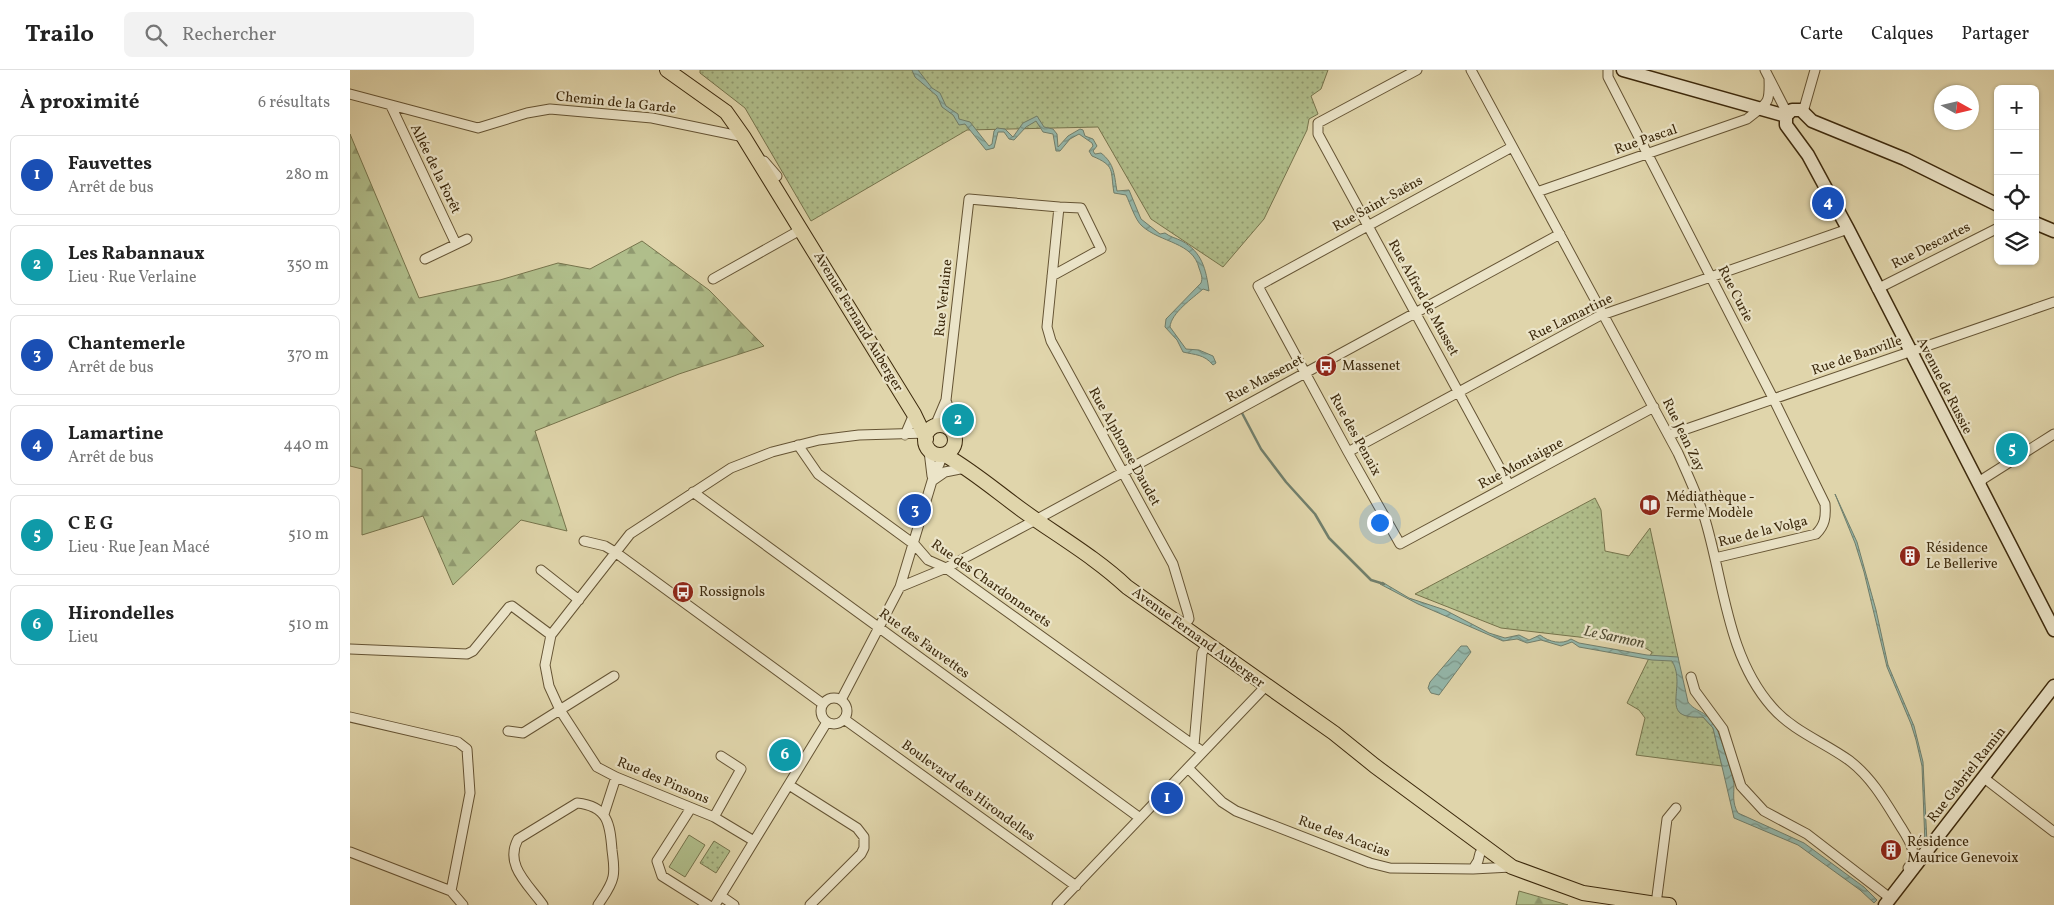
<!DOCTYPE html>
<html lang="fr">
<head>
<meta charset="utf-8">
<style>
  :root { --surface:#fff; --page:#f2f2f2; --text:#222; --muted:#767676; --line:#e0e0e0; --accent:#111827 }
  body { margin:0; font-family:Vollkorn,serif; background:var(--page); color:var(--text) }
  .controls { position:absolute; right:15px; top:15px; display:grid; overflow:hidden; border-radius:8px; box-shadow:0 1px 4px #0004 }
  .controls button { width:45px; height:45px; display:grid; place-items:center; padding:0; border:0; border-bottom:1px solid var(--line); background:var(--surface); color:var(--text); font:25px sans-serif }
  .compass { position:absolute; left:1584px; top:15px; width:45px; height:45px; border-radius:50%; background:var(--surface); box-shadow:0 1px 4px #0004; rotate:98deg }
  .you { position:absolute; left:1029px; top:452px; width:18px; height:18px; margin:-12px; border:4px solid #fff; border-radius:50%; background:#1a73e8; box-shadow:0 0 0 8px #1a73e833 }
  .badge { display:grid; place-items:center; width:32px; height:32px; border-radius:50%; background:var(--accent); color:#fff; font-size:16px; font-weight:700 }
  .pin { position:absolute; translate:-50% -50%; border:2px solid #fff; box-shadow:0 1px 5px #0006 }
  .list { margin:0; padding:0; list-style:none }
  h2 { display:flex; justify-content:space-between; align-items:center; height:65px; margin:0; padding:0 20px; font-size:21px }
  h2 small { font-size:16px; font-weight:400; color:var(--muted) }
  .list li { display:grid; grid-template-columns:32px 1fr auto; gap:15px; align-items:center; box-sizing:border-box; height:80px; margin:0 10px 10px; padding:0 10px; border:1px solid var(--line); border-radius:8px }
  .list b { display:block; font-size:19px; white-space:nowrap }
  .list p { margin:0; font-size:16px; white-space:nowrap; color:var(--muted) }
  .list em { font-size:16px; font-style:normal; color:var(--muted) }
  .icon { flex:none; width:28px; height:28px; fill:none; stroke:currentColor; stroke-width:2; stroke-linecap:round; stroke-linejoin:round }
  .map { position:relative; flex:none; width:1704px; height:835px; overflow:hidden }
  header { display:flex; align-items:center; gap:30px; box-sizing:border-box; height:70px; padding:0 25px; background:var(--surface); border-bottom:1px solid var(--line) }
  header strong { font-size:24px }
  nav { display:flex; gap:28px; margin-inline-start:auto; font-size:18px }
  .search { width:350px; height:45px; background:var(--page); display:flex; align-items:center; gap:12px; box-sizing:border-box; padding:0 18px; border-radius:8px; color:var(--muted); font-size:19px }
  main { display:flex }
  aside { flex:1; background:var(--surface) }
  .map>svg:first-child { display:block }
</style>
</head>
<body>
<header>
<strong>Trailo</strong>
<div class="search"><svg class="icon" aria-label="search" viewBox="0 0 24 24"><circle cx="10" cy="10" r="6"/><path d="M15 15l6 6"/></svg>Rechercher</div>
<nav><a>Carte</a><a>Calques</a><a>Partager</a></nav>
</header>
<main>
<aside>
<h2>À proximité<small>6 résultats</small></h2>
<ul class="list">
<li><span class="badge" style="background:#1a4fb4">1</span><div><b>Fauvettes</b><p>Arrêt de bus</p></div><em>280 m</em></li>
<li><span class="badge" style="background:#0f9aa8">2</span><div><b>Les Rabannaux</b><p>Lieu · Rue Verlaine</p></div><em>350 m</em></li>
<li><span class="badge" style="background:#1a4fb4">3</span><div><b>Chantemerle</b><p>Arrêt de bus</p></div><em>370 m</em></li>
<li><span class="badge" style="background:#1a4fb4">4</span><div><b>Lamartine</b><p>Arrêt de bus</p></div><em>440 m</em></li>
<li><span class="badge" style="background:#0f9aa8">5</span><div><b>C E G</b><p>Lieu · Rue Jean Macé</p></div><em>510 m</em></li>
<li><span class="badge" style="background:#0f9aa8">6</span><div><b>Hirondelles</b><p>Lieu</p></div><em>510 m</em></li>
</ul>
</aside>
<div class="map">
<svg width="1704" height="835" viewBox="0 0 1704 835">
  <defs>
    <pattern id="grass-dots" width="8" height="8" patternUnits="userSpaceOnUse" patternTransform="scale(1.25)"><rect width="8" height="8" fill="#b0be8b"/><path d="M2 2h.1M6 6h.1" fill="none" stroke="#909a70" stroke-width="1.8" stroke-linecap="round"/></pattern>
    <pattern id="forest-firs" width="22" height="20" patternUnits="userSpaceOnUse" patternTransform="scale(1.25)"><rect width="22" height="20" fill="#b0be8b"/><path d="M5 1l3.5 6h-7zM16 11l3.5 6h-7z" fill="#909a70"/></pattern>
    <pattern id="water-waves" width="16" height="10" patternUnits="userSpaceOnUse" patternTransform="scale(1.25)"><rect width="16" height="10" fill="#94b8ac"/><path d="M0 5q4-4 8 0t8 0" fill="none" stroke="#7a968a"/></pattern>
  </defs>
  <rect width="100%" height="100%" fill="#e0d5ab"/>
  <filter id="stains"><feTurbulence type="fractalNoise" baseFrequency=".004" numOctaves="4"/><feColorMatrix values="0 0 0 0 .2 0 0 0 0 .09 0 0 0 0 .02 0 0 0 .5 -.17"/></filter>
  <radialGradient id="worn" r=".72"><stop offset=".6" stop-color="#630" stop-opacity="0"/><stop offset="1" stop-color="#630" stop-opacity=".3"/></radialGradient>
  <path fill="url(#grass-dots)" stroke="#76744c" d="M 350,0 L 978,0 L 971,19 L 961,26 L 968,44 L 959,49 L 957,60 L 914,149 L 873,197 L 801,149 L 748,57 L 617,60 L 461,151 L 395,38 L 350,3 Z
    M 1245,428 L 1251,440 L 1255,481 L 1279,486 L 1300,458 L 1328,587 L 1330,643 L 1353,647 L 1363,658 L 1372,696 L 1286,685 L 1295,648 L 1289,640 L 1277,633 L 1302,582 L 1289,574 L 1151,558 L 1065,524 Z
    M 364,771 L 380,781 L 366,803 L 350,793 Z"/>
  <path fill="url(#forest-firs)" stroke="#76744c" d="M 0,64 L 69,228 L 150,210 L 208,193 L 240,199 L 292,171 L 359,220 L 414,276 L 329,304 L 185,361 L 217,461 L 171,450 L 103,515 L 73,446 L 12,465 L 12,399 L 0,396 Z
    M 1169,821 L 1218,835 L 1166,835 Z"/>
  <path fill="#b0be8b" stroke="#76744c" d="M 339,765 L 355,775 L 335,807 L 319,797 Z"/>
  <path fill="url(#water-waves)" stroke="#717f6c" d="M 562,0 L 568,0 L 582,18 L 590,23 L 596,36 L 608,44 L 609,49 L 620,52 L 639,76 L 642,74 L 644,61 L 647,58 L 655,59 L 663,67 L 673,53 L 687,46 L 694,57 L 703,59 L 707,64 L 708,77 L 718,66 L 730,59 L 733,60 L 735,66 L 743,69 L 747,76 L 743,81 L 745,84 L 751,83 C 765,94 764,105 767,121 L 779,120 L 791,149 L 810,164 L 815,163 C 820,167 826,168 832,171 C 852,182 856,199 859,221 L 853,219 C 843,228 821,243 820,257 L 836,279 L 849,280 L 863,286 L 866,293 L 863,295 C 854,284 845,285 833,282 L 827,270 L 815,257 L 816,249 L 851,213 C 853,208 851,204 849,198 C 843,172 811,173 792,156 C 785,150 780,133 776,125 L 764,123 C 760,100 766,96 742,86 L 739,81 L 743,76 L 742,73 L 729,64 L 720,69 L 710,81 L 706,81 L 703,64 L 693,62 L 686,51 L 676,57 L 664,70 L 659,69 L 654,62 L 648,62 L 644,78 L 636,80 L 615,54 L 609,55 L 603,45 L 592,37 L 587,26 L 565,7 Z
    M 1485,424 L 1507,472 L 1526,540 L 1538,595 L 1564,656 L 1573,692 L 1577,773 L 1575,774 L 1572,696 L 1566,670 L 1561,654 L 1537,597 L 1514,502 L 1505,473 Z
    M 1032,512 L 1059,528 L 1095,540 L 1139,563 L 1155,568 L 1169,565 L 1179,570 L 1190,565 C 1199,572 1212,575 1221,569 L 1229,573 L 1297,585 L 1328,587 L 1338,632 C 1346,643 1357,640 1366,657 C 1370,665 1383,706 1384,714 C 1384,724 1382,733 1388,743 L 1454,773 L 1514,817 L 1527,830 L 1524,833 L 1510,820 L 1448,775 L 1384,748 L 1363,658 L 1353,647 C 1306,650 1338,618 1322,591 L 1302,590 L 1229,577 L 1222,572 L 1211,576 L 1191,570 L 1177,573 L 1167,569 L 1153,571 L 1068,534 L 1030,514 Z
    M 1111,576 L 1117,576 L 1121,582 L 1089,625 L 1081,623 L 1078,618 L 1080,612 Z"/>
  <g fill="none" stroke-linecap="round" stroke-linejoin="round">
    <path stroke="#717f6c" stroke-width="2.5" d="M 892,343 L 911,379 L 936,412 L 965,444 L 979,468 L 1021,510 L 1034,514"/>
    <g stroke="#655434" stroke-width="11">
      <path id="street" d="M 1067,0 L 968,53 L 968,64 L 1159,415
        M 1121,0 L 1328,383 C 1337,403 1347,424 1354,446 C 1374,510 1376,585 1422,637 C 1444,662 1474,672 1500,691 C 1523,709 1536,733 1551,757 C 1559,770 1569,784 1558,798
        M 1258,0 L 1258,7 L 1424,330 L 1475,434 C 1476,447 1475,455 1466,464 L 1365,488
        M 1415,0 L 1434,37 L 1440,42
        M 0,24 L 128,58 L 177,43 L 200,39 L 302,48 L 394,67
        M 41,36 L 106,174
        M 1453,42 L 1465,0
        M 1162,77 L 908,216 L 998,382 L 1050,474 L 1304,337
        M 414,91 L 427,106
        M 1187,122 L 1397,49 C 1418,32 1420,35 1419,8
        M 75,189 L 117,169
        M 702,206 L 751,179 L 731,138 L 709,137
        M 363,209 L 452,159
        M 1527,219 L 1648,158
        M 597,333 L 601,360
        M 585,356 L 596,330 L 619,129 L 709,137 L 697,257 L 701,271 L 823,494 L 838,544 L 839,549 L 833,557
        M 555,365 L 564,344
        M 1319,365 L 1704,232
        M 448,375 L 468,404 L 565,475 L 578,490 L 596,498 L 853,682
        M 579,381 L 582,406
        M 998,382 L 1249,246 L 1498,159
        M 582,411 L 595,402 L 615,398
        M 1629,415 L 1633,409 L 1704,364
        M 343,422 L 790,748
        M 234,471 L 255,476 L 265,482 L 473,634
        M 191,500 L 229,530
        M 550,517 L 596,498 L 680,453 L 1210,164
        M 0,579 L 117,584 L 123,581 L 159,537 L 162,536 L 201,565
        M 1341,607 L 1345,621 L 1373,659 L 1391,716 L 1414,741 L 1457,764 L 1540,828
        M471 641a13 13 0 1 1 26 0a13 13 0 1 1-26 0Z
        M 491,630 L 550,517 L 582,411 L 593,385
        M 0,647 L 108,672 L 117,679 L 120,723 L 101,821
        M 494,649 L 726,816
        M 158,661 L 173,663 L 264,606
        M 844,675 L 852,583 L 857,574
        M 838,698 L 872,732 L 886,741 L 1020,793 L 1040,798 L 1123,799 L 1161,797
        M 1634,708 L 1704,762
        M 439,715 L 507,758 L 514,767 L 514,778 L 511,784 L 460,835
        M 341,738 L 307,791 L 312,806 L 358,835
        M 254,744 L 266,707
        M 364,747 L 391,699 L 371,686
        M 404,771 L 364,747 L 266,707 L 247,697 L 210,640 L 199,616 L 195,595 L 201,565 L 280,464 L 381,398 L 422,382 L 469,370 L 509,365 L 577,363
        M 0,782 L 101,821 L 113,835
        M 1123,799 L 1128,791 L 1130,783
        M 371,826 L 384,835
        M 1306,834 L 1317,749 L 1326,738
        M 193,835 C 178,814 154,795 168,769 L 227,733 C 258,736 260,754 262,780 C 263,789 265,798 263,807 C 261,817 253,827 248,835
        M 365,835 L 477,652
        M 707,835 L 915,617"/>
    </g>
    <g stroke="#3c290c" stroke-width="15">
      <path id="secondary" d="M 1273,0 L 1436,46
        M 1648,135 L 1555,89 L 1462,51 L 1451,40 L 1442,40 L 1436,46 L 1436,55 L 1458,85 L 1498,159 L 1704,560
        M 1685,153 L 1704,161
        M 1535,835 L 1704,616"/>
    </g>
    <g stroke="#3c290c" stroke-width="16">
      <path id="primary" d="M 317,0 L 376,42 L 393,66 L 564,344 L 576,369
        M575 370a15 15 0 1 1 30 0a15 15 0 1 1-30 0Z
        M 595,385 C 623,401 646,421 672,440 C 708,466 745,487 777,517 L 984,663 L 1025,696 L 1162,797 L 1233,823 L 1306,834
        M 1296,833 L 1319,835"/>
    </g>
    <use href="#street" stroke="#ebe4c8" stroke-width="9"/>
    <use href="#secondary" stroke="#ebe4c8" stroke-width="12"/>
    <use href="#primary" stroke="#e0d5ab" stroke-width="14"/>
  </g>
  <defs>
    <g id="bus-disc" transform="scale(1.125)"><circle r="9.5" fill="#8f2418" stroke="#ebe4c8"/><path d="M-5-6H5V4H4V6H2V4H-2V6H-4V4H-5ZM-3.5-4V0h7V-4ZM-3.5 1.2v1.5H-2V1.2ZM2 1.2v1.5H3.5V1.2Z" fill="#fff"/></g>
    <g id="library-disc" transform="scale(1.125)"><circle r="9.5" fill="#8f2418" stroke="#ebe4c8"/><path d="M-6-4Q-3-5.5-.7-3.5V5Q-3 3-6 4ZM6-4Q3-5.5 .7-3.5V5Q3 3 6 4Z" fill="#fff"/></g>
    <g id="building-disc" transform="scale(1.125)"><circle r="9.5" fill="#8f2418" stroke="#ebe4c8"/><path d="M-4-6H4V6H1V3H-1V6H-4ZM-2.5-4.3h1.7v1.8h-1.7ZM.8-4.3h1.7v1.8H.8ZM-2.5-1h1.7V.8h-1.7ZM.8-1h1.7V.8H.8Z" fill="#fff"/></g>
  </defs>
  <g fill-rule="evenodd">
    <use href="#bus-disc" x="976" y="296"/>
    <use href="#library-disc" x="1300" y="435"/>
    <use href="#building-disc" x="1560" y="486"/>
    <use href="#bus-disc" x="333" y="522"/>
    <use href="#building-disc" x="1541" y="780"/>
  </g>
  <g text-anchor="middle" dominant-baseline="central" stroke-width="4.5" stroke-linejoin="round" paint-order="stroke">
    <g font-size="14" fill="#3c290c" stroke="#ebe4c8">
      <text transform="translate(266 33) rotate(6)">Chemin de la Garde</text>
      <text transform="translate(1296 70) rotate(-19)">Rue Pascal</text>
      <text transform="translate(85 99) rotate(64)">Allée de la Forêt</text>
      <text transform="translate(1028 134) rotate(-29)">Rue Saint-Saëns</text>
      <text transform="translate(1581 176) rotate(-27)">Rue Descartes</text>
      <text transform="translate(1385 224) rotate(63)">Rue Curie</text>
      <text transform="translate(594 228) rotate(-84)">Rue Verlaine</text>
      <text transform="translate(1073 228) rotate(61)">Rue Alfred de Musset</text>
      <text transform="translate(1221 248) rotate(-26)">Rue Lamartine</text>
      <text transform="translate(508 252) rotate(59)">Avenue Fernand Auberger</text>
      <text transform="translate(1507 286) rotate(-19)">Rue de Banville</text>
      <text transform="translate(915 309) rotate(-28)">Rue Massenet</text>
      <text transform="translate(1594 316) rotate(63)">Avenue de Russie</text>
      <text transform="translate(1005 365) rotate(61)">Rue des Penaix</text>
      <text transform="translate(1333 365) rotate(64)">Rue Jean Zay</text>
      <text transform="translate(774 377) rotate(61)">Rue Alphonse Daudet</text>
      <text transform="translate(1171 394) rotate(-28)">Rue Montaigne</text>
      <text transform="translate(1413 462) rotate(-14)">Rue de la Volga</text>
      <text transform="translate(641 514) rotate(35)">Rue des Chardonnerets</text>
      <text transform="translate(848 568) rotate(36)">Avenue Fernand Auberger</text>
      <text transform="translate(574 574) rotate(36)">Rue des Fauvettes</text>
      <text transform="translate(1617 705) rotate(-52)">Rue Gabriel Ramin</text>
      <text transform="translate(313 711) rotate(23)">Rue des Pinsons</text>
      <text transform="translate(618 721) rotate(36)">Boulevard des Hirondelles</text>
      <text transform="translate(994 767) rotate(20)">Rue des Acacias</text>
    </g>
    <g font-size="14" fill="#3c290c" stroke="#ebe4c8" text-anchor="start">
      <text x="992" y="296">Massenet</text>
      <text x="1316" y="427">Médiathèque -<tspan x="1316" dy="16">Ferme Modèle</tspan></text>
      <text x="1576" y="478">Résidence<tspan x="1576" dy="16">Le Bellerive</tspan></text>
      <text x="349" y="522">Rossignols</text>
      <text x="1557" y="772">Résidence<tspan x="1557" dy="16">Maurice Genevoix</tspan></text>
    </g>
    <g font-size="15" font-style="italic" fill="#524d34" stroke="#ebe4c8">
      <text transform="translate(1264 568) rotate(12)">Le Sarmon</text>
    </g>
  </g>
  <rect width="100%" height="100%" filter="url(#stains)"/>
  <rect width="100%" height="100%" fill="url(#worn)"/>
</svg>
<div class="controls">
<button>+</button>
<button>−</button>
<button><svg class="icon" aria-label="locate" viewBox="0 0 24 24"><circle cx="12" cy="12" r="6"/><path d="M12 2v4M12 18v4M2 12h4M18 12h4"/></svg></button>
<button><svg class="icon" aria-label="layers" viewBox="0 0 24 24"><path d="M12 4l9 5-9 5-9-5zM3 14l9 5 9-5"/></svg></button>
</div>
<svg class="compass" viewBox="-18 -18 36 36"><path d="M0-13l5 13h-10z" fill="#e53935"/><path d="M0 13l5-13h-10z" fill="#767676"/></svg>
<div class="you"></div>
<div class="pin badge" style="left:817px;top:728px;background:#1a4fb4">1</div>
<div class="pin badge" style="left:608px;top:350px;background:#0f9aa8">2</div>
<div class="pin badge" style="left:565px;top:440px;background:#1a4fb4">3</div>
<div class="pin badge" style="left:1478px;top:133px;background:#1a4fb4">4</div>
<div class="pin badge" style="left:1662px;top:379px;background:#0f9aa8">5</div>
<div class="pin badge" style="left:435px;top:685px;background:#0f9aa8">6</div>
</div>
</main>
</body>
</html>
